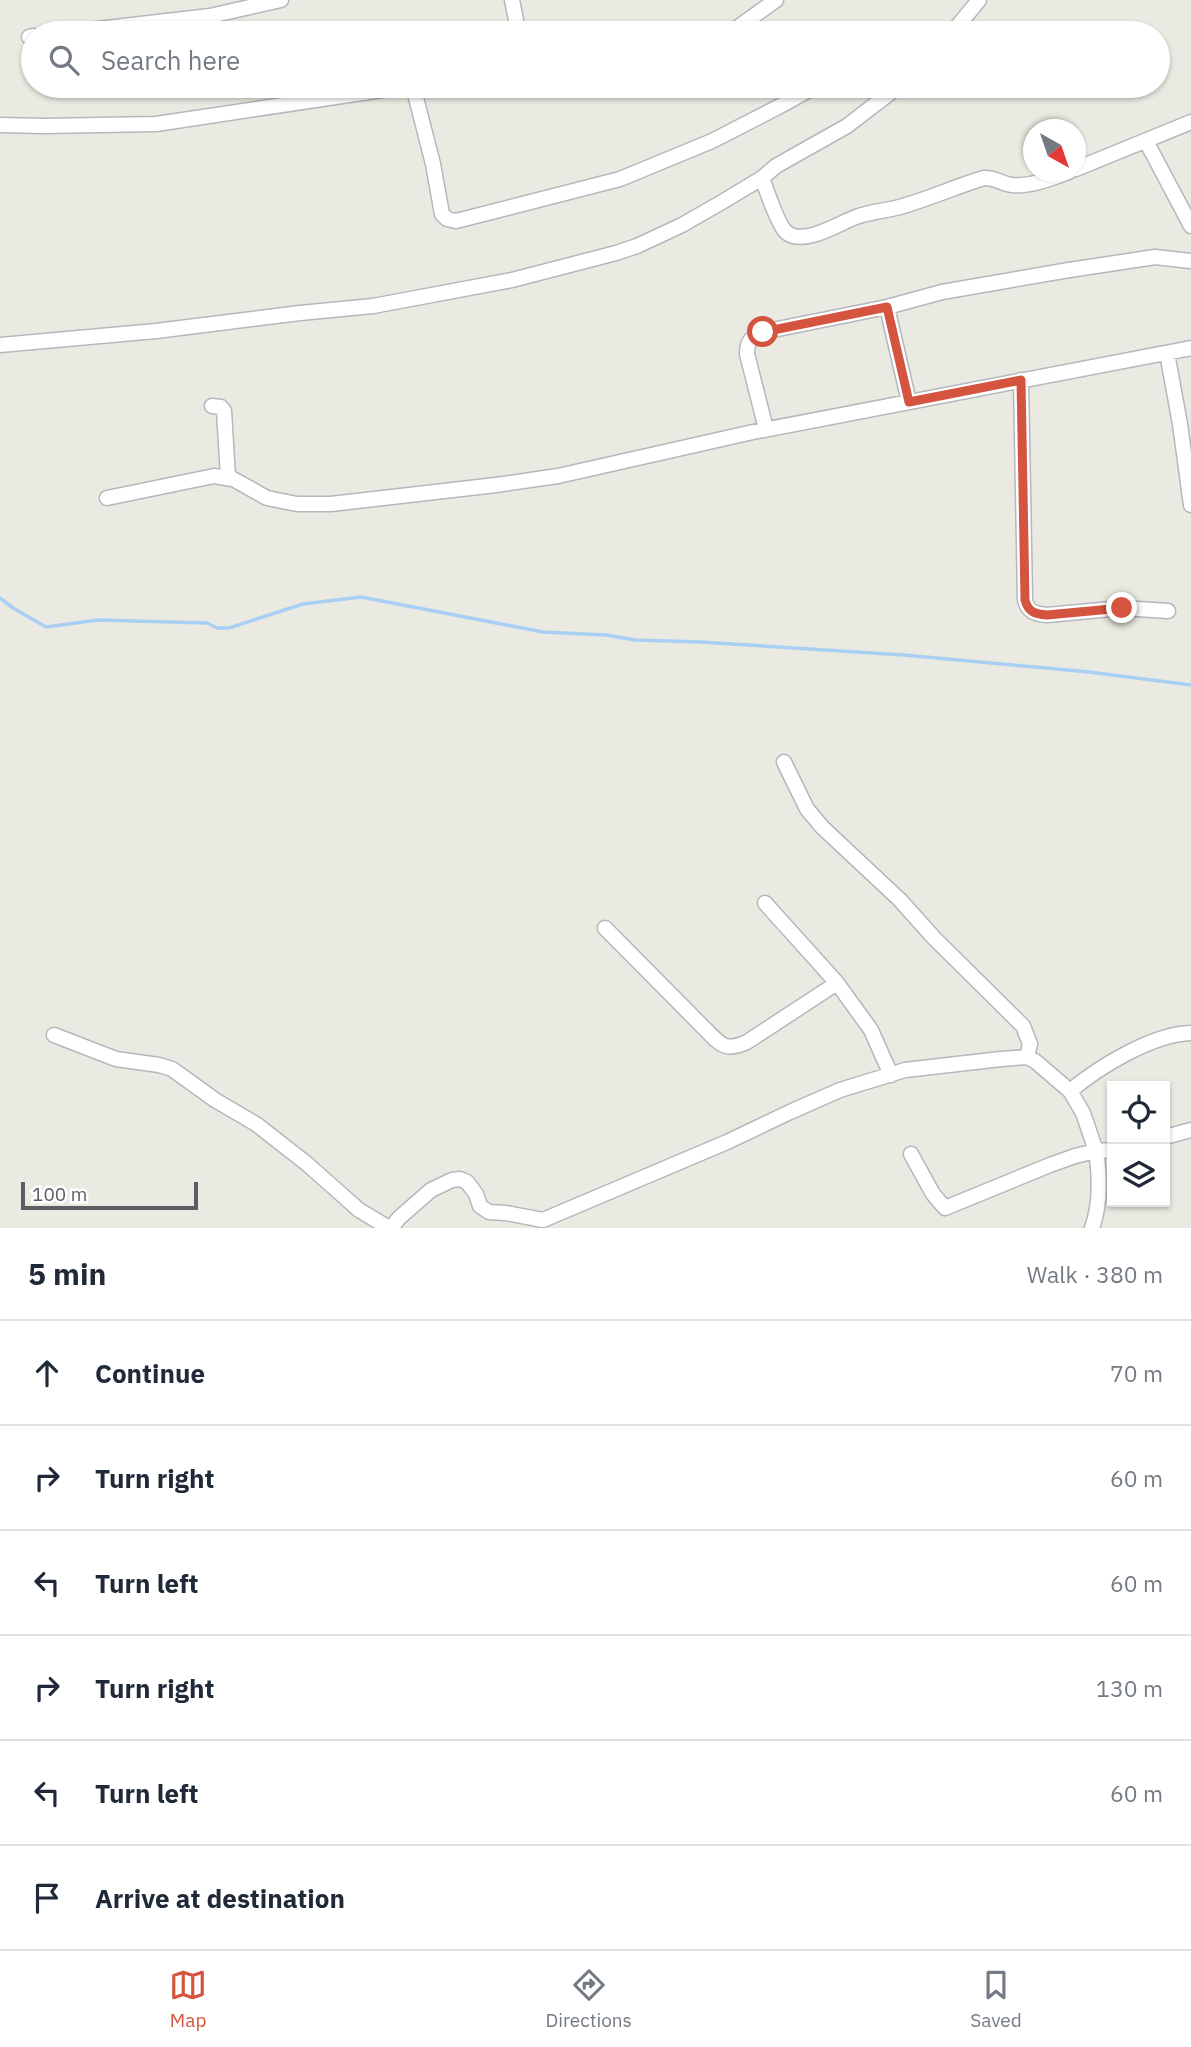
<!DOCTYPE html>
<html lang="en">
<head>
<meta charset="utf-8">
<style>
  :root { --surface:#fff; --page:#f2f2f3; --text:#1f2937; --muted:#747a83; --line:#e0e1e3; --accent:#d45440 }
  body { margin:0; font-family:"IBM Plex Sans",sans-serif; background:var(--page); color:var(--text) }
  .controls { position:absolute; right:21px; bottom:21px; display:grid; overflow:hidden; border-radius:0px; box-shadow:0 2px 5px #0004 }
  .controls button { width:63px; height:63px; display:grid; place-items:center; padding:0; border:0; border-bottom:2px solid var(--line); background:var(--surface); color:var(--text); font:35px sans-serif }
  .compass { position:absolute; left:1023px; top:119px; width:63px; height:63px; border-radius:50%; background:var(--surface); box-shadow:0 2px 5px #0004; rotate:140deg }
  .scale { position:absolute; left:21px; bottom:18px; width:177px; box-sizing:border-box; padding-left:7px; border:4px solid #5a5d61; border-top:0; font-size:19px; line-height:24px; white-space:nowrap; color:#5a5d61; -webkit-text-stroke:5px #fff; paint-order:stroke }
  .stop { position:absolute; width:21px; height:21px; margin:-16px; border:5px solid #d45440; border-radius:50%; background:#fff }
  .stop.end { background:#d45440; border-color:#fff; box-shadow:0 2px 7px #0008 }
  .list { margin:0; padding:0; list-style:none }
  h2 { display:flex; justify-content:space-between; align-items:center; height:91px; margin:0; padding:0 28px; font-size:30px }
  h2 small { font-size:23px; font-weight:400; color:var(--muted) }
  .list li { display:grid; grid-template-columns:46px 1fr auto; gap:21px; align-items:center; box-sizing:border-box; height:105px; padding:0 28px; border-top:2px solid var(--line) }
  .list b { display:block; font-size:26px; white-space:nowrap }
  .list em { font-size:23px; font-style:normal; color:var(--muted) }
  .icon { flex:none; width:38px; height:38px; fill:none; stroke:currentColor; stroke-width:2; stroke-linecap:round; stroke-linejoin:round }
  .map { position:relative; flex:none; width:1191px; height:1228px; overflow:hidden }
  .search { position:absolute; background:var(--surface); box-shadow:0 2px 5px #0004; left:21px; right:21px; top:21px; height:77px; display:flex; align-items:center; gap:18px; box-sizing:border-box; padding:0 24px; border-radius:38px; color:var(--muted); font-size:26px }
  .sheet { height:721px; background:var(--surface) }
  nav { display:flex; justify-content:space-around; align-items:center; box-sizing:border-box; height:98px; border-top:2px solid var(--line); background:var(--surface); font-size:19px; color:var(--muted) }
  nav a { display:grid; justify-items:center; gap:4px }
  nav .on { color:var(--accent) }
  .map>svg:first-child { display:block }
</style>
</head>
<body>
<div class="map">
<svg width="1191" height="1228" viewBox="0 0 1191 1228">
  <rect width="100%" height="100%" fill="#ebeae2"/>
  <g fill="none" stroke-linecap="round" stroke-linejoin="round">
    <path stroke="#a9cff4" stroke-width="3.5" d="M 0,598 L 13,608 L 46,627 L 98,620 L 207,623 L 217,628 L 229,628 L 303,604 L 361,597 L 543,632 L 606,635 L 635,640 L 701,642 L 904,655 L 1089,672 L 1191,685"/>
    <g stroke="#b4b7bb" stroke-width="17">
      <path id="minor" d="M 512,0 L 516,20 L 514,33
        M 63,33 L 210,16 L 281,0
        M 730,33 L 776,0
        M 952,33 L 979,0
        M 29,37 L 33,36
        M 413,86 L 433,164 L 442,214 L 447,219 L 456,221 L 620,179 L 712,141 L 782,105 L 816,86
        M 0,125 L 44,126 L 156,124 L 409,86
        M 1146,141 L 1191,226
        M 1076,169 L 1191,122
        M 762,178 C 766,189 778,225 786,232 C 803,247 839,223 856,217 C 871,211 888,211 903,206 C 931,198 957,186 984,178 C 995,177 1002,184 1012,185 C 1030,187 1052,178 1069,172
        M 887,307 L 909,402
        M 0,345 L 156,331 L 300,313 L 373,306 L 512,280 L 616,253 L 637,246 L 682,225 L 722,202 L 762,178 L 776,166 L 847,126 L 899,86
        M 1167,353 L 1180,424 L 1191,505
        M 1021,380 L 1025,600 C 1028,612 1035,614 1047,615 L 1122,608 L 1168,611
        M 212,406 L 221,407 L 224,411 L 228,477
        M 766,429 L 747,354 C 747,340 752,337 763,332 L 887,307 L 942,292 L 1069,270 L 1155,257 L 1191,261
        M 107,498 L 214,476 L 233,479 L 267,498 L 297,504 L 331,504 L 496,485 L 558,476 L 753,432 L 1191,348
        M 784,762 L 807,809 L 822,827 L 900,900 L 934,938 L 1023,1026 L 1030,1044 L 1027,1057
        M 765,903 L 837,983 L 871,1030 L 891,1075
        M 605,928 L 705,1029 C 721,1045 725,1052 747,1042 L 837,983
        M 54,1035 L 116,1059 L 159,1065 L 172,1069 L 215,1100 L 256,1124 L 306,1163 L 359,1210 L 389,1228
        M 1070,1091 C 1099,1067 1152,1034 1191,1033
        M 1165,1137 L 1191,1130
        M 391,1228 L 399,1218 L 431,1190 L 452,1180 L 460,1179 L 467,1182 L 476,1194 L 480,1206 L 489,1212 L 506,1213 L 543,1220 L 727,1142 L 790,1112 L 840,1090 L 905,1070 L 1001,1059 L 1027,1057 L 1035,1061 L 1070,1091 L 1083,1113 L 1096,1151 L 1075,1156 L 1050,1165 L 945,1208 L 933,1194 L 911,1154
        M 1092,1228 C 1101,1203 1100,1177 1096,1151 L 1112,1150"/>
    </g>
    <use href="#minor" stroke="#fff" stroke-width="14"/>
  </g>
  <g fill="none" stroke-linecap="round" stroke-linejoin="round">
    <path stroke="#d45440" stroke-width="9" d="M 763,332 L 887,307 L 909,402 L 1021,380 L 1025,600 C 1028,612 1035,614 1047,615 L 1122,608"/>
  </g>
</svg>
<div class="controls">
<button><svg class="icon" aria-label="locate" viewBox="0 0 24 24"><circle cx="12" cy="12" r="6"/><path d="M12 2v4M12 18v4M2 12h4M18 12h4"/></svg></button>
<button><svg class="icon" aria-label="layers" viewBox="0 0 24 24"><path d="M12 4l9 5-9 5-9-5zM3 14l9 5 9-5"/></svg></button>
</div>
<svg class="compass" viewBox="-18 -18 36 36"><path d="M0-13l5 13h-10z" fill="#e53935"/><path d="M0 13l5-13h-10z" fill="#747a83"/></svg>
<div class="scale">100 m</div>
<div class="stop" style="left:763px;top:332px"></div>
<div class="stop end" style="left:1122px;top:608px"></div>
<div class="search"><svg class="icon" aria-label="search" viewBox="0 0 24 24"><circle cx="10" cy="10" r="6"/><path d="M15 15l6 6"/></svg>Search here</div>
</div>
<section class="sheet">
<h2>5 min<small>Walk · 380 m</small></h2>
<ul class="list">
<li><svg class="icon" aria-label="ahead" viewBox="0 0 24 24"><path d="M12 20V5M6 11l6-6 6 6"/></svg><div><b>Continue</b></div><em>70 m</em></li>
<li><svg class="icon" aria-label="right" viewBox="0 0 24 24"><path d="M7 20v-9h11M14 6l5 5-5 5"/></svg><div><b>Turn right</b></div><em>60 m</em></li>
<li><svg class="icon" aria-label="left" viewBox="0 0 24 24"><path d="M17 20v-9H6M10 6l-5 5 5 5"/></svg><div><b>Turn left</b></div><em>60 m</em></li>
<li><svg class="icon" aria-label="right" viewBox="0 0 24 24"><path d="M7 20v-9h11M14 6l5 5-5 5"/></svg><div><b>Turn right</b></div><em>130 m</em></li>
<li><svg class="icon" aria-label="left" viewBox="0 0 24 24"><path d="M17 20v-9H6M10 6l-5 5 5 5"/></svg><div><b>Turn left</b></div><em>60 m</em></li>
<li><svg class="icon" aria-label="arrive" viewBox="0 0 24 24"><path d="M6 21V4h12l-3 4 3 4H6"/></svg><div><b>Arrive at destination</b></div></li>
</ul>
</section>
<nav>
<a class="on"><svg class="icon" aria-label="map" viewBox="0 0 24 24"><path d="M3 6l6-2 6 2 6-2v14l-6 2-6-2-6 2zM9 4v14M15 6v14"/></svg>Map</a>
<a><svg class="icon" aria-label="directions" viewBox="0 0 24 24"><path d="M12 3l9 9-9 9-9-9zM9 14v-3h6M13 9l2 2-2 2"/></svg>Directions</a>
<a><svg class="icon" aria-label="saved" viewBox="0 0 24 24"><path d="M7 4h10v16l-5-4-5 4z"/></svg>Saved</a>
</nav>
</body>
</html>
